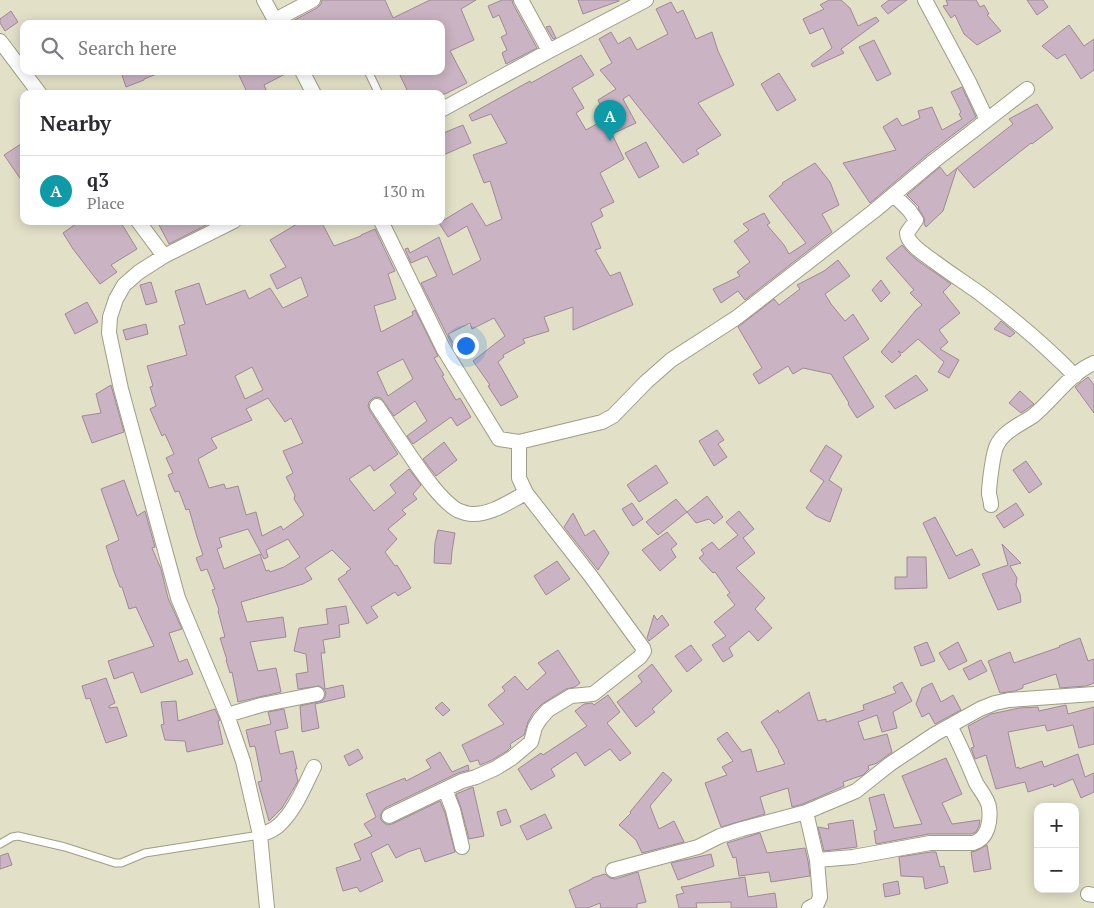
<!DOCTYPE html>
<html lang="en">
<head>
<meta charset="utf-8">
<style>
  :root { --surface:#fff; --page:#f7f7f7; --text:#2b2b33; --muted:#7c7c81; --line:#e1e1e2; --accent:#d93025 }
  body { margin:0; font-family:"PT Serif",serif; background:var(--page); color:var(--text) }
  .controls { position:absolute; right:15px; bottom:15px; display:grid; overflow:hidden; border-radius:10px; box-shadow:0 2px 12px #0003 }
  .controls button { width:45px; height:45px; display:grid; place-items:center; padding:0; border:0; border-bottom:1px solid var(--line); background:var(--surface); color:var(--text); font:25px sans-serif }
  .you { position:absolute; left:465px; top:345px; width:18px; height:18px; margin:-12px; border:4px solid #fff; border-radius:50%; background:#1a73e8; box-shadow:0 0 0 8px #1a73e833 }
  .badge { display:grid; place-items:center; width:32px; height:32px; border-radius:50%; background:var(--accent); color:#fff; font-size:16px; font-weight:700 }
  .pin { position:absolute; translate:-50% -41px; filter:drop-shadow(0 1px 2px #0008) }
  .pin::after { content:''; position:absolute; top:26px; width:18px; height:15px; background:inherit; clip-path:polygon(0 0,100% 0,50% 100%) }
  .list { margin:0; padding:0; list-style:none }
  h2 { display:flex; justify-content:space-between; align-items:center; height:65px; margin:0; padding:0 20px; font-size:21px }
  h2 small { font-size:16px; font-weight:400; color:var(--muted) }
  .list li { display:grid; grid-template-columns:32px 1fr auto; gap:15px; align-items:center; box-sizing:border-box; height:70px; padding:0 20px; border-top:1px solid var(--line) }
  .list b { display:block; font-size:19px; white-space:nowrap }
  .list p { margin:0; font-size:16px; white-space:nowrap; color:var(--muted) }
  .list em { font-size:16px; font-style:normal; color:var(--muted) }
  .icon { flex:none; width:28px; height:28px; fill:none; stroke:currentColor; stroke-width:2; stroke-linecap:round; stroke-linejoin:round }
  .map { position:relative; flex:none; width:1094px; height:908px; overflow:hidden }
  .search { position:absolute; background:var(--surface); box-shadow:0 2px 12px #0003; left:20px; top:20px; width:425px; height:55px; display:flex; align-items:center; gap:12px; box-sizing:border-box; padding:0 18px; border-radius:10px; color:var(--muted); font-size:19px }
  .panel { position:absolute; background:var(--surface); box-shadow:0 2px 12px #0003; left:20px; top:90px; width:425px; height:135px; border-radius:10px }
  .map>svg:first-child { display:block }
</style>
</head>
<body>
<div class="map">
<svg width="1094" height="908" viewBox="0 0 1094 908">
  <rect width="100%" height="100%" fill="#e2e0c7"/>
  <path fill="#cab3c2" stroke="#9f8998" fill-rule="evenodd" d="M 322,0 L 385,0 L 393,18 L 430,0 L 476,0 L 461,9 L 474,40 L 450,51 L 467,83 L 445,94 L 409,94 L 398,71 L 441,71 L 441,24 L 287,24 L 317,8 L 321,4 Z
    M 502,0 L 512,0 L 513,4 L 537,48 L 506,64 L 502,53 L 507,50 L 501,37 L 507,34 L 499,15 L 493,18 L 488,6 Z
    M 578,0 L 619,0 L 619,1 L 583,14 Z
    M 829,0 L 841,0 L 850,8 L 858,26 L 876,17 L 879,21 L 841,49 L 844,53 L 813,67 L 811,64 L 832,48 L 823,28 L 810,34 L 803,19 L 824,9 L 820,5 Z
    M 889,0 L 907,0 L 888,14 L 881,6 Z
    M 946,0 L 976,0 L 980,7 L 984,5 L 989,14 L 987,15 L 1001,31 L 977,45 L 964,34 L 955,15 L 951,18 L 943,6 L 948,5 Z
    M 1027,0 L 1043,0 L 1048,7 L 1037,15 Z
    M 671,2 L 677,13 L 683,10 L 696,39 L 712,32 L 718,51 L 734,85 L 698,103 L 721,135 L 696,150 L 699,154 L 683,163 L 629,95 L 623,99 L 636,123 L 612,134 L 624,159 L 600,173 L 614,202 L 600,209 L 603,216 L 591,223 L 601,248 L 595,250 L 610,276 L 620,272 L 633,305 L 573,330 L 573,307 L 544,317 L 549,331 L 523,339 L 525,343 L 503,355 L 504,357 L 498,362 L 518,397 L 501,406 L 488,386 L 490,385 L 473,361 L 505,336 L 494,318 L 472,329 L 470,323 L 448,334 L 455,346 L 453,347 L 421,283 L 437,276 L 427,256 L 411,263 L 405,249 L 408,248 L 410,253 L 439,237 L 453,275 L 481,260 L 467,226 L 448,237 L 439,223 L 472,203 L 486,226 L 502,219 L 490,181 L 484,183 L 473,155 L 507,143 L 491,114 L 472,121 L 469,115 L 530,81 L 531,83 L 581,55 L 594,75 L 572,88 L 584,108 L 576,113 L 586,130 L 607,118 L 598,100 L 616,89 L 600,70 L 612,63 L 599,39 L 611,32 L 618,44 L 630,37 L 637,50 L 668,34 L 656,9 Z
    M 11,11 L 18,22 L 5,31 L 0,23 L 0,19 Z
    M 1069,25 L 1084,46 L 1094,39 L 1094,70 L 1081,79 L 1065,54 L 1057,59 L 1042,46 Z
    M 550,26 L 556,38 L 553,39 L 546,27 Z
    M 874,40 L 891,74 L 877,81 L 859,47 Z
    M 134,71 L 162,71 L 162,72 L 144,79 L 144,80 L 126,87 L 122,75 Z
    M 237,71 L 291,71 L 264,85 L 268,94 L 248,94 Z
    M 779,73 L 796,100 L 777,111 L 761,84 Z
    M 962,87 L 976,117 L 928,154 L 870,203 L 843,163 L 896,150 L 883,127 L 897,118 L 902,126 L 920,118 L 918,111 L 932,107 L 942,130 L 962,119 L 959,114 L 961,112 L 951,92 Z
    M 1037,104 L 1053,128 L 1032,144 L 1031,143 L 974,188 L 957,168 L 1013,124 L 1009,119 Z
    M 463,125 L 471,143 L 441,156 L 441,134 Z
    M 24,142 L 24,184 L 4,155 Z
    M 646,142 L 659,167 L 639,178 L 625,153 Z
    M 815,163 L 830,182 L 839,205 L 822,214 L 832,232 L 745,300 L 738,291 L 721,303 L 713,289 L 740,276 L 737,272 L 750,262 L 734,241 L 749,230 L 743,224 L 764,213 L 770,223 L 767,225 L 784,245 L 789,254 L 806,243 L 769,196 L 783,184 L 782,183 Z
    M 940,167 L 947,176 L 957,168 L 943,211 L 926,227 L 924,224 L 925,219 L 918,208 L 919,207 L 907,195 Z
    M 80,221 L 118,221 L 123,226 L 137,249 L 111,265 L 117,272 L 100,284 L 73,249 L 63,233 Z
    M 157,221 L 214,221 L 169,244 Z
    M 297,221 L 321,221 L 334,246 L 361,236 L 361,235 L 375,229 L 395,271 L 388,274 L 396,299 L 374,306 L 381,332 L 413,315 L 412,312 L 415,310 L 438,356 L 434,358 L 444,375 L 442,376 L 456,400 L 460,398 L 471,417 L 457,426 L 451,417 L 413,444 L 407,436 L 427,421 L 415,401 L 394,416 L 381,398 L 376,397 L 373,398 L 369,402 L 368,406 L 370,411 L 398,454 L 374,471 L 370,465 L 349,479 L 374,511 L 396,493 L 390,485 L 409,469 L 421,485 L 413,494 L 417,499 L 402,510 L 406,514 L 388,529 L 397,539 L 385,552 L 395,566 L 397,565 L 411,588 L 398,596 L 395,592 L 371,607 L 378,617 L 367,624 L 338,579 L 347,573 L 346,572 L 351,569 L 332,550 L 305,568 L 312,579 L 303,584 L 241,602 L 247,622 L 283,617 L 286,637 L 250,642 L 258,671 L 276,668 L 281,692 L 238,702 L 232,672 L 230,673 L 226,660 L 227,660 L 220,638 L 225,637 L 218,611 L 219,610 L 212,590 L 215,589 L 207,569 L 201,571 L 196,558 L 203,555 L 197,537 L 189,509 L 186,510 L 179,491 L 175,492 L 168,475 L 173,473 L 166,458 L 174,454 L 165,434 L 162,436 L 150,409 L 156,406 L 150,387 L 153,386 L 147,366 L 187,355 L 179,326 L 185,324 L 175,291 L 199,283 L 206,305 L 245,290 L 249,299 L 270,288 L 283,308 L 308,296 L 301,277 L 277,289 L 270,275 L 286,267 L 270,240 L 297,224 ZM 403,359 L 413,379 L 388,396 L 377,372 ZM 252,367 L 263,390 L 245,399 L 235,376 ZM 268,398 L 285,422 L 291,418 L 303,443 L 283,451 L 293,473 L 286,477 L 295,495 L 294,499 L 304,515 L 283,530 L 281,526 L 262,536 L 256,512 L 246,515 L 238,486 L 226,489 L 224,484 L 209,488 L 198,459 L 217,448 L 211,438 L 252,420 L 246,409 ZM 248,529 L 264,559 L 268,557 L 266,550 L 288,539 L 300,557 L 284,567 L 270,572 L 269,570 L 266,571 L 260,554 L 224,569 L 217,549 L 222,547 L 219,538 Z
    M 902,245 L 908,252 L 917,260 L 951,284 L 943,292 L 960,313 L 939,330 L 948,342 L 940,349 L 959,360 L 949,378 L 938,372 L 944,362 L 918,339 L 902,353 L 898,351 L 901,355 L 892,363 L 881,352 L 916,310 L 922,305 L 910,293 L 914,290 L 886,258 Z
    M 838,260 L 850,276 L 825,294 L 831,304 L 845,321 L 853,314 L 869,339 L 843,357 L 874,407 L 857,418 L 848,404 L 849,403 L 831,374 L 803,368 L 793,374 L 788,366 L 759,384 L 753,374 L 762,368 L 738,327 L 774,299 L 779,305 L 800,289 L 797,285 L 824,271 Z
    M 881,280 L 890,293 L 881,302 L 872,290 Z
    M 151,282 L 157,302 L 146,305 L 140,285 Z
    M 87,302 L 98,322 L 75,334 L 65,314 Z
    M 1001,321 L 1015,333 L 1010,337 L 994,329 Z
    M 146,324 L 148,334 L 126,340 L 123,330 Z
    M 916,375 L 928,390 L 895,409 L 885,396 Z
    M 1088,377 L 1094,385 L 1094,413 L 1075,387 Z
    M 111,385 L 124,432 L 92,443 L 82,416 L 101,413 L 96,394 Z
    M 1020,391 L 1034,404 L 1021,413 L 1009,403 Z
    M 717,430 L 724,440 L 718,444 L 727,457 L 714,466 L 699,441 Z
    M 444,442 L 457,460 L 436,476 L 423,459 Z
    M 826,445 L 842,456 L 829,480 L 842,489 L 830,522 L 816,516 L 806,508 L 824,481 L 810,471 Z
    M 1026,461 L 1042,484 L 1029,493 L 1013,470 Z
    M 656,465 L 668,483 L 639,502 L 627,485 Z
    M 124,480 L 137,516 L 145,511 L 155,547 L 152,548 L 161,569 L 168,598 L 182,629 L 169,633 L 179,662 L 187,659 L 193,674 L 141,693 L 133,672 L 114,679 L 108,661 L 154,646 L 136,607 L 129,609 L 122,587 L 120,587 L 113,569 L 113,568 L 106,546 L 119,540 L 101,489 Z
    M 707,496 L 723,517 L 714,524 L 709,519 L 696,523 L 687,512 Z
    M 676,499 L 687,512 L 658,535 L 646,522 Z
    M 632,503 L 643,519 L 633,526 L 622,509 Z
    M 1016,503 L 1024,515 L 1004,528 L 996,516 Z
    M 739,511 L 754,529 L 743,538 L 755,553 L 736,568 L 765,598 L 755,609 L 772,628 L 758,641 L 749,631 L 729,648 L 733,656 L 723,662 L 712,645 L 726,636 L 714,622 L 735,605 L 727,595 L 730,593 L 715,572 L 713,573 L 699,558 L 704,554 L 701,550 L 712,542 L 719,550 L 738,535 L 726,522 Z
    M 573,513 L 585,536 L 594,530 L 609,553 L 598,570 L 564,527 Z
    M 935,517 L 956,556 L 972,549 L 980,565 L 949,579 L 923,523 Z
    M 438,530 L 455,533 L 452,551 L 451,564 L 434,563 L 435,543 Z
    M 667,532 L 677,544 L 671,549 L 676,557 L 660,571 L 642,550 Z
    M 1002,544 L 1021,563 L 1010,566 L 1017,578 L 1016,585 L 1020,594 L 1021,602 L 998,610 L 982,574 L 1008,565 Z
    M 907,557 L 926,557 L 927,588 L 895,589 L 895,577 L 907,577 Z
    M 557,561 L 570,579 L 546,595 L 534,576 Z
    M 346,606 L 349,623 L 339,625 L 340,637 L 323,640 L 325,653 L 321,653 L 325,689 L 343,685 L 345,697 L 315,704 L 319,728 L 302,732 L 300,706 L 322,701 L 325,697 L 326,693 L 324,689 L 319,686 L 298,689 L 296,674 L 308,672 L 306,654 L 294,651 L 299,628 L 328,624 L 326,609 Z
    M 654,615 L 657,620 L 662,615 L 669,625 L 649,641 L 647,638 Z
    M 1080,638 L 1088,661 L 1094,659 L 1094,683 L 1086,686 L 1060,688 L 1056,674 L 1023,685 L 1023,688 L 1015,691 L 1000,693 L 988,661 L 1010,652 L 1014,663 L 1060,647 L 1059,646 Z
    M 927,642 L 935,661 L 921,666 L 914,647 Z
    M 958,642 L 967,661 L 949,670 L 939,653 Z
    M 691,645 L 702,660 L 687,672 L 675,656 Z
    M 558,650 L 580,683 L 575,687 L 566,689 L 542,704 L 533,713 L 528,722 L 524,735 L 510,744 L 511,747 L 507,751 L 492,760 L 480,765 L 478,760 L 470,762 L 462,745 L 504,724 L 488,705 L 505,691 L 502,687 L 515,676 L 527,690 L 546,673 L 538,663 Z
    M 981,660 L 987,671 L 969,680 L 963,669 Z
    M 652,664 L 672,691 L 652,709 L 655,712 L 636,727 L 617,702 L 642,682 L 638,676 Z
    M 106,678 L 115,703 L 109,706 L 109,708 L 117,707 L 127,736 L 106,743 L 90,698 L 86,699 L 82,686 Z
    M 902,682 L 912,701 L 893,712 L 897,728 L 882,732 L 877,715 L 858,722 L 864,740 L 887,734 L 892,752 L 877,763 L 868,766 L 869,769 L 863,775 L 843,782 L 844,786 L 803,804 L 792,807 L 788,788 L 760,797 L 765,814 L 721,827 L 705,783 L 727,775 L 722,767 L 733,761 L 717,739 L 727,732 L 742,752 L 751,749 L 757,772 L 785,764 L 778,751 L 779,751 L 761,722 L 778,710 L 779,713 L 809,692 L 818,721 L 826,719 L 826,722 L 864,710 L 863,705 L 896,693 L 893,687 Z
    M 932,683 L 941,702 L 953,695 L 961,710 L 935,724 L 929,713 L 922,717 L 916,704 L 922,688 Z
    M 608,695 L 620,712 L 607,723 L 631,753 L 620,761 L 610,749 L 585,766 L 576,752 L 551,769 L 555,776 L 531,790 L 518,769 L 541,753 L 543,755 L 587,726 L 575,711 L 584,704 L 592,703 L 594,705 Z
    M 176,701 L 178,721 L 215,709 L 220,720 L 218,721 L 223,744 L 187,752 L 185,741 L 165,740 L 161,725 L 164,724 L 161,702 Z
    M 442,702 L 450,710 L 443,716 L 435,708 Z
    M 1066,705 L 1068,714 L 1094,707 L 1094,744 L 1079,748 L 1073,725 L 1047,731 L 1045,725 L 1008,732 L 1016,768 L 1019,767 L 1019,769 L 1042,761 L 1044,767 L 1078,754 L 1085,777 L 1094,773 L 1094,792 L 1081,798 L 1073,779 L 1054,787 L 1053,784 L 1028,792 L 1025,782 L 996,789 L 986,755 L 975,759 L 971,748 L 974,747 L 968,726 L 991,714 L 1019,708 L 1038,707 L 1039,711 Z
    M 284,709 L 288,728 L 275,731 L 280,754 L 293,751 L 297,769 L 295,769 L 298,781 L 282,808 L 269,821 L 258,782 L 262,781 L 255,746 L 250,747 L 246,730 L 271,724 L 268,712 Z
    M 358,749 L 363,758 L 349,766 L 344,756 Z
    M 440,752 L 452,772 L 468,765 L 469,770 L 458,773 L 385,808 L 382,812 L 380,816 L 381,820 L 384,823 L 388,825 L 392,824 L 440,801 L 445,813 L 455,852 L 425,862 L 420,848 L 408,852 L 396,858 L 388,844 L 371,853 L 383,881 L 360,892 L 357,887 L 343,891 L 336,868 L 361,860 L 354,844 L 372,836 L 364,824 L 376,817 L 366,794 L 405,778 L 406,781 L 431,768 L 426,760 Z
    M 946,758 L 962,794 L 942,803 L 952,824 L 980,820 L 979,826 L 976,832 L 971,834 L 929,834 L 876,844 L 874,831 L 877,830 L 869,798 L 884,794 L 894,828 L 922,824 L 902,776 Z
    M 663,772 L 672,780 L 650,806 L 659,829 L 674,821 L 684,842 L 642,853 L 636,840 L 619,825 L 631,813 L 630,812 Z
    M 473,787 L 484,836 L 469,839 L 461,808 L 456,794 Z
    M 506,809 L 511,822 L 501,826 L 497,812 Z
    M 545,814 L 552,828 L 527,840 L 520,826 Z
    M 853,820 L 857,847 L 824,851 L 818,827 L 829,829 L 828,824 Z
    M 760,833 L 767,853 L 805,848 L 808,861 L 810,876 L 771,882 L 769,872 L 739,876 L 736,857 L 733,858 L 727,843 Z
    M 987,845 L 991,869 L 974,872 L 971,852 L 976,851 Z
    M 931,852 L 936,852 L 940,867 L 944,866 L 948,883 L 925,889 L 923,877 L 901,876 L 899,857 Z
    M 8,853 L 12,865 L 0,869 L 0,856 Z
    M 711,854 L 714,866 L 678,880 L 671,863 Z
    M 638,872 L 646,902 L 637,904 L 637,908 L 601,908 L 600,903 L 588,908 L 576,908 L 569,890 L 592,879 L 592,878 L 605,874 L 610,878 L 615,879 Z
    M 745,877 L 748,897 L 775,893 L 777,908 L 731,908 L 731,902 L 696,903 L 697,908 L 679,908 L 676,895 L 684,893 L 681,887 Z
    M 898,881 L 900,894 L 885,897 L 883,884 Z"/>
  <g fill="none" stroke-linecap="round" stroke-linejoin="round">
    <g stroke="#9e9d85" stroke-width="9">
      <path id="lane" d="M 368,71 L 379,94
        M 0,844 L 12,837 L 18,836 L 65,847 L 115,863 L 121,863 L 145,853 L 260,835"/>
    </g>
    <g stroke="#9e9d85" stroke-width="16">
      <path id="street" d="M 264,0 L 277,24
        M 521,0 L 549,51
        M 275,20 L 313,0
        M 0,41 L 40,94
        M 302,71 L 314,94
        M 441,110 L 549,51 L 646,0
        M 987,120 L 1027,89
        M 894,195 L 909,210 L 916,220 L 907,233 C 907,244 927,256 935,262 C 951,274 967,284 982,295 C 1015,320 1047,347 1075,376
        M 138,221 L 164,256
        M 234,221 L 164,256 L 139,272 L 124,285 L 116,299 L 110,317 L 109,333 L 121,389 L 178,598 L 227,715 L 243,761 L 260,835 L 267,908
        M 381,221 L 443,348 L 499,439 L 519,442 L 602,422 L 613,416 L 646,382 L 671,360 L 736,318 L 874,211 L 934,161 L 987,120 L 969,82 L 925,0
        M 377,406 C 390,426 403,445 416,464 C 427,479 441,500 457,510 C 462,512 467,514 472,514 C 491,515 510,501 526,493
        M 991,505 C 991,502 990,498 989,494 C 989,485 993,452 997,445 C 1004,431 1021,424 1033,416 C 1053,400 1070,373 1094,363
        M 227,715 L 261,705 L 317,694
        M 445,789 L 453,810 L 462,847
        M 806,812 L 817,860 L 820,897 L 817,904 L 809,908
        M 389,816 L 462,781 L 476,777 L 496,768 L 512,758 L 531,742 L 535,727 L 540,719 L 548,710 L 571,696 L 593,694 L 640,657 L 644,651 L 643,648 L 590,575 L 526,493 L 519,478 L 519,442
        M 260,835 C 266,833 273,830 278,826 C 295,811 304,787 314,767
        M 817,860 L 853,857 L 930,843 L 973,843 C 988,839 991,821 989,807 C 988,799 980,790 976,783 C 968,764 960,744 950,726
        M 613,870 L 698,847 L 720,836 L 742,829 L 806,812 L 856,791 L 890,764 L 935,734 L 980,709 L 995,703 L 1009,700 L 1094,694
        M 1088,894 L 1094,895"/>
    </g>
    <use href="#lane" stroke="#fff" stroke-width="7"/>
    <use href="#street" stroke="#fff" stroke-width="14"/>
  </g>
</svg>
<div class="controls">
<button>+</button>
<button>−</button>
</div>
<div class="you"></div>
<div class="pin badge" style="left:610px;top:141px;background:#0f9aa8">A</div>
<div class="search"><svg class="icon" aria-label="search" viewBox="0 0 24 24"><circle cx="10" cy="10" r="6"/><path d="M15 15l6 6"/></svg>Search here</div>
<section class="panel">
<h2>Nearby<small></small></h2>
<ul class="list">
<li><span class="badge" style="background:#0f9aa8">A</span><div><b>q3</b><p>Place</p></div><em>130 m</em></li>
</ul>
</section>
</div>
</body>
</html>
